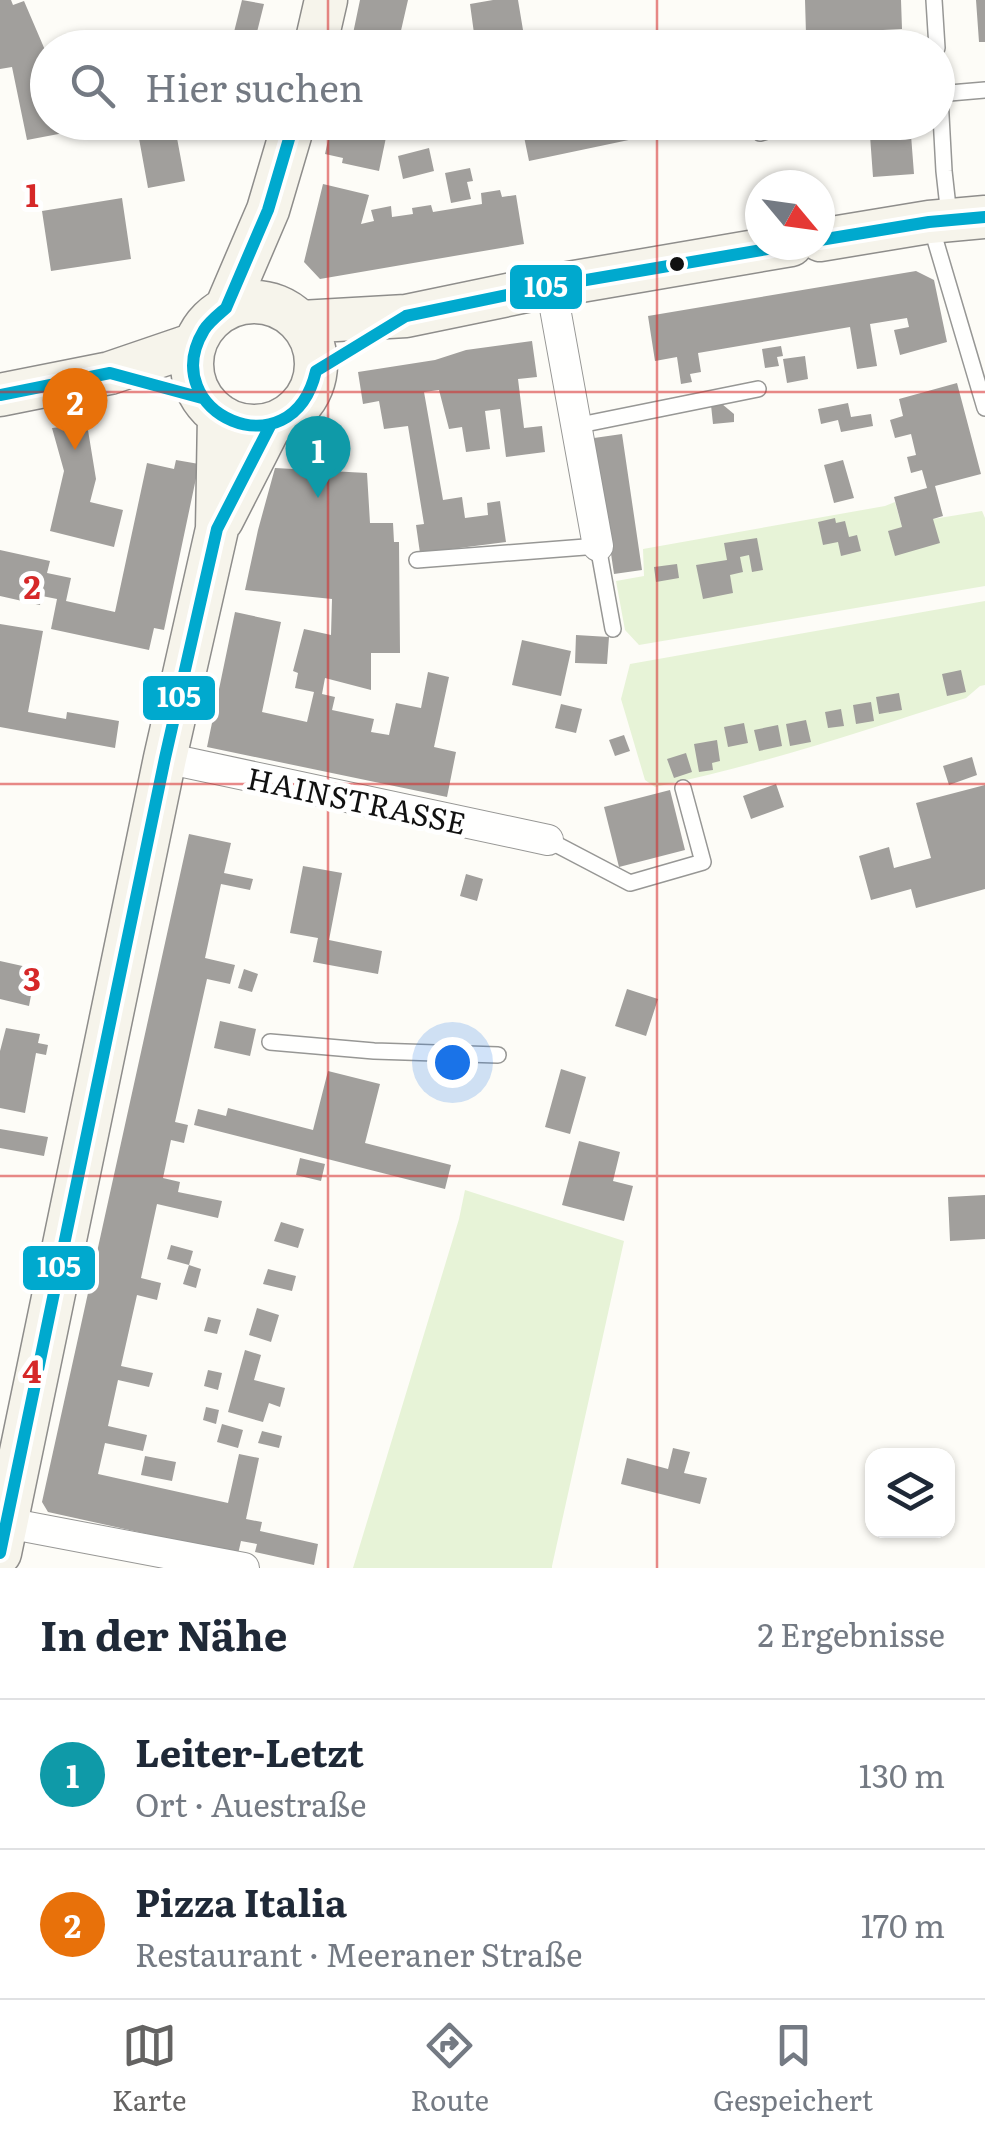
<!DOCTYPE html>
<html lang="de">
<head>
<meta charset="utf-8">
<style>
  :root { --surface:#fff; --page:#f6f6f7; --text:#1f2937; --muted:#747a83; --line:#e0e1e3; --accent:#646362 }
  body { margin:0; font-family:Literata,serif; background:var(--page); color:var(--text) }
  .controls { position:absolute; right:30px; bottom:30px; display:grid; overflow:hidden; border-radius:20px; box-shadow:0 2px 8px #0004 }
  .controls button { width:90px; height:90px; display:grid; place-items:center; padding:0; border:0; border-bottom:2px solid var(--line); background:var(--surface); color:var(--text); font:50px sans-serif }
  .compass { position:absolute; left:745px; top:170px; width:90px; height:90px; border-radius:50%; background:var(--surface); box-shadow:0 2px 8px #0004; rotate:119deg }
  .you { position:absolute; left:452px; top:1062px; width:35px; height:35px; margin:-25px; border:8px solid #fff; border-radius:50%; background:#1a73e8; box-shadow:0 0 0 15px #1a73e833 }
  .badge { display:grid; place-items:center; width:65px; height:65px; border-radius:50%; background:var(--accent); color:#fff; font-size:32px; font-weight:700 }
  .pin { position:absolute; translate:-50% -82px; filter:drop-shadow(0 2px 5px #0008) }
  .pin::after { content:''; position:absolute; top:52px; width:35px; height:30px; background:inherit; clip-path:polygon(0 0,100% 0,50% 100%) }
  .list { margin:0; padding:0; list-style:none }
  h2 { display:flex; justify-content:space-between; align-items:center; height:130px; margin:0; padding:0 40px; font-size:42px }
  h2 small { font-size:32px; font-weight:400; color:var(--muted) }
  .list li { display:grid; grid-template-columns:65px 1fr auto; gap:30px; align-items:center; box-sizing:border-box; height:150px; padding:0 40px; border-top:2px solid var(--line) }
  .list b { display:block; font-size:38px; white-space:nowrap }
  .list p { margin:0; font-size:32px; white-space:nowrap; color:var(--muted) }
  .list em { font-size:32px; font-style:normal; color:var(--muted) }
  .icon { flex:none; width:55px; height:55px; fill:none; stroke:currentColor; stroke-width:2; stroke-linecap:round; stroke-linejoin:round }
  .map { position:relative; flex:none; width:985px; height:1568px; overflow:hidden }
  .search { position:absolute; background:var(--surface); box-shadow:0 2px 8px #0004; left:30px; right:30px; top:30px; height:110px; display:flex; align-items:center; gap:25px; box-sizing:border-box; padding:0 35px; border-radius:55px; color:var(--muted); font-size:38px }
  .sheet { height:430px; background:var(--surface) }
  nav { display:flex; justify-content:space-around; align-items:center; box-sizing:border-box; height:140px; border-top:2px solid var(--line); background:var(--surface); font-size:28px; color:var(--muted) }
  nav a { display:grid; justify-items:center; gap:5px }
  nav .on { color:var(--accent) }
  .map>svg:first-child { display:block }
</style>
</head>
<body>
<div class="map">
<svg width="985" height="1568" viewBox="0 0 985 1568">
  <rect width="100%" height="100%" fill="#fdfcf7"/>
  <path fill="#e7f3d7" d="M 895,502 L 902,527 L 933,519 L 982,511 L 985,518 L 985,586 L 639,645 L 625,630 L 616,581 L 644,576 L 643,549 L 885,506 Z
    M 985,601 L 985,685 L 980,686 L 966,698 C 863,731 761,765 655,787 L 645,780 L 621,699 L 630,664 Z
    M 465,1190 L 624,1241 L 552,1566 L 552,1568 L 353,1568 L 459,1219 Z"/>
  <path fill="#a19f9c" d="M 0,0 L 11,0 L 13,5 L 24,1 L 48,57 L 48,122 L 110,122 L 111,124 L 27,140 L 12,67 L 0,69 Z
    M 242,0 L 264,4 L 253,48 L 230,48 Z
    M 360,0 L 408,0 L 397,48 L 350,48 Z
    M 493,0 L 518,0 L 526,48 L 476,48 L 470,4 Z
    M 805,0 L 901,0 L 902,29 L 806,34 Z
    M 976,0 L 985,0 L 985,42 L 979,42 Z
    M 648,36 L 651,48 L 618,48 L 617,43 Z
    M 136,122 L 174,122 L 185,181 L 148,188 Z
    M 332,122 L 389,123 L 379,171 L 342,163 L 343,158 L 325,154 Z
    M 521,122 L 660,122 L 662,133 L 529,161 Z
    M 869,122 L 910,122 L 914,174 L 873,177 Z
    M 429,148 L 434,171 L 403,179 L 398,156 Z
    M 470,168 L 473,181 L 467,182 L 471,199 L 451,203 L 445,173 Z
    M 323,184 L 369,195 L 361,224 L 374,221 L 371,210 L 391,206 L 392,217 L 413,214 L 412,208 L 431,205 L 433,212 L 482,204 L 481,193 L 500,190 L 502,197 L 516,195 L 524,244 L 320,279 L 304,262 Z
    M 122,198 L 131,259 L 51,271 L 42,211 Z
    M 916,271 L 934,280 L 947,342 L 900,355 L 894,330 L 909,327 L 907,318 L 870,324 L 877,366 L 857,369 L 850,327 L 698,353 L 701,372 L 690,374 L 692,382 L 681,384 L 677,357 L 655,361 L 648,316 Z
    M 532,341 L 537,377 L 518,379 L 524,428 L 542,426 L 545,452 L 506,457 L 500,409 L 485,411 L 490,449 L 466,452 L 462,427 L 449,429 L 439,390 L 424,392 L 443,500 L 462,497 L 465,518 L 488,515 L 487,503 L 500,501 L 506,542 L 420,553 L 416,525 L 424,524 L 408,426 L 384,429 L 379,401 L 363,404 L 358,372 L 435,360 L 466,350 Z
    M 781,346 L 783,356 L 777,357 L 779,366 L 765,368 L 762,349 Z
    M 805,356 L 808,379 L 787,383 L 783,359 Z
    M 957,383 L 981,474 L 935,486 L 943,516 L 933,519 L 940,543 L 895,556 L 888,531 L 902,527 L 894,497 L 927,488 L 922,470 L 911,473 L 907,457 L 916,455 L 911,434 L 895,438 L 890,420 L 903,416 L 899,399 Z
    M 848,403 L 851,417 L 871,414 L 873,426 L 841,432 L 838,420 L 821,424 L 818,409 Z
    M 722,404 L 734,414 L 734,422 L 713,424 L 711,405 Z
    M 87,424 L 96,479 L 90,502 L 123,510 L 114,547 L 50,531 L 64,471 L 52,428 Z
    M 622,434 L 642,570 L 614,574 L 594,438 Z
    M 176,460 L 199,464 L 164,630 L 154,628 L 149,650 L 51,629 L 57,599 L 42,596 L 40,605 L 0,596 L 0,550 L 50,561 L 47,573 L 71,578 L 66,601 L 115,612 L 147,463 L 174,469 Z
    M 843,460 L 854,498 L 834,503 L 824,465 Z
    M 275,468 L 367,473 L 370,523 L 393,523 L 394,542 L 399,542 L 400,653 L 371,653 L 371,690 L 325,678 L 322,694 L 335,697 L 332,710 L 374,719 L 371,732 L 389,735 L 396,703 L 421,708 L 428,672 L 449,677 L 434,747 L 456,752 L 447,797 L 207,747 L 235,612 L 281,622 L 262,712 L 307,722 L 314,692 L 295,688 L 298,673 L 293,671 L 304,629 L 331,635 L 332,599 L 245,590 L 258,530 Z
    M 835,518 L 836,523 L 845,521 L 849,537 L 857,535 L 861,551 L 841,556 L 838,542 L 823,545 L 818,522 Z
    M 757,538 L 763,570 L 752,572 L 749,555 L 740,557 L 743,572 L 730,575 L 733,593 L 703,599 L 696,565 L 727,560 L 724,543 Z
    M 677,564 L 679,578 L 656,582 L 654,567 Z
    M 0,624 L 43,631 L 28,712 L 66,719 L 67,712 L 119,721 L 115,748 L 0,727 Z
    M 576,635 L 609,637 L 607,664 L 575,663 Z
    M 522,640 L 571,651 L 561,696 L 512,685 Z
    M 961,670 L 966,692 L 947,696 L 942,674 Z
    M 899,693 L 902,710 L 879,714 L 876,697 Z
    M 871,702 L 874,721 L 856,724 L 853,705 Z
    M 561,704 L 582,709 L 576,733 L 555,728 Z
    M 841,709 L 844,726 L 828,728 L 825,712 Z
    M 806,720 L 811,742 L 790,746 L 786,724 Z
    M 744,723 L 748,743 L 728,747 L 724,727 Z
    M 778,725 L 782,746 L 759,751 L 754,730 Z
    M 624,735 L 630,751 L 615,756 L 609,740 Z
    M 717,740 L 720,761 L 712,763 L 713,770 L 699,772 L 694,744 Z
    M 686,753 L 692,772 L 674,778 L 667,759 Z
    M 972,757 L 977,775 L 949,785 L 943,766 Z
    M 776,784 L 784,807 L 751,819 L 743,796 Z
    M 985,785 L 985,889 L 916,908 L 911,889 L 871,900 L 859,856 L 889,847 L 894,868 L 931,858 L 916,803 Z
    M 670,790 L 685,850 L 619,867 L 604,807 Z
    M 189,834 L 231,843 L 224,873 L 253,879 L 250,890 L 221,884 L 205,958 L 235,965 L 230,984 L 207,979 L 175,1122 L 188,1125 L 184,1143 L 171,1140 L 163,1178 L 180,1182 L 178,1192 L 222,1201 L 218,1218 L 157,1204 L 141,1278 L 161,1283 L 157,1300 L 137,1295 L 121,1366 L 153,1373 L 149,1387 L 118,1380 L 108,1426 L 147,1435 L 143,1451 L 105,1443 L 98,1474 L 228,1503 L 239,1454 L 259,1458 L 246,1519 L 262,1522 L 260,1531 L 318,1544 L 314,1565 L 255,1552 L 257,1544 L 241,1541 L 238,1554 L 48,1512 L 42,1502 Z
    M 303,866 L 342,873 L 329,940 L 382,951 L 378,974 L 313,962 L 318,938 L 290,933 Z
    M 466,874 L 483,879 L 477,901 L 460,896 Z
    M 0,961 L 36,969 L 29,1006 L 0,999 Z
    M 244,969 L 258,974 L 252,992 L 238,988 Z
    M 627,989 L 658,999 L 646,1036 L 615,1026 Z
    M 220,1021 L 256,1029 L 250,1056 L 214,1048 Z
    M 6,1028 L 40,1034 L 38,1043 L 48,1045 L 46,1055 L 36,1053 L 25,1113 L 0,1108 L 0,1051 Z
    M 561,1069 L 586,1077 L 570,1134 L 545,1127 Z
    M 328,1071 L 380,1084 L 365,1143 L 451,1165 L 445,1189 L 194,1125 L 198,1109 L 226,1116 L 228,1108 L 313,1130 Z
    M 0,1129 L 48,1137 L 44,1156 L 0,1148 Z
    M 579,1141 L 620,1152 L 613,1181 L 633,1186 L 624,1221 L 562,1205 Z
    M 300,1158 L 325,1164 L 321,1181 L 296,1175 Z
    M 985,1195 L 985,1239 L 950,1241 L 948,1197 Z
    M 281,1222 L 304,1229 L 298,1248 L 274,1241 Z
    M 171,1245 L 193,1251 L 189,1265 L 201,1269 L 196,1288 L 183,1284 L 189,1265 L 167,1259 Z
    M 268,1269 L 296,1276 L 292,1291 L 263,1284 Z
    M 257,1308 L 279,1315 L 271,1342 L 249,1335 Z
    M 208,1317 L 221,1320 L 217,1334 L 204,1331 Z
    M 245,1350 L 261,1355 L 254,1380 L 285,1388 L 280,1407 L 269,1403 L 263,1422 L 228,1412 Z
    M 208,1370 L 222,1373 L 218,1390 L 204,1386 Z
    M 206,1407 L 219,1410 L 216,1424 L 203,1420 Z
    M 222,1424 L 243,1430 L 238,1448 L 217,1442 Z
    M 262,1431 L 282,1436 L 279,1448 L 258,1443 Z
    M 673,1448 L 690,1452 L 684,1473 L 707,1478 L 700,1504 L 621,1484 L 627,1458 L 668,1469 Z
    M 145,1456 L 176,1462 L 172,1481 L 141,1475 Z"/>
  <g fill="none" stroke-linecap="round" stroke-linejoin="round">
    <g stroke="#979795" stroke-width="18">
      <path id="lane" d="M 934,0 L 937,48
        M 938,60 L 944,171 L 949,216
        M 938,94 L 985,90
        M 760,133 L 797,122
        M 931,226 L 985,408
        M 575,426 L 758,389
        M 417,560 L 598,546 L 613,629
        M 548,840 L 630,883 L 703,862 L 683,788
        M 270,1042 L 374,1051 L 498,1055"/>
    </g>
    <g stroke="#979795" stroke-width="32">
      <path id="street" d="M 551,286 L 598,546
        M 165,758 L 548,840
        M 7,1523 L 244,1568"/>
    </g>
    <g stroke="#8e8d8b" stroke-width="45">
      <path id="secondary" d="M 315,48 L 326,0
        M 820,240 L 929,222 L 985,217
        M192 364a62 62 0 1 1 124 0a62 62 0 1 1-124 0Z
        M 226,308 L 268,210 L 294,122
        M 301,322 L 406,316 L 551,286 L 791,245
        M 0,395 L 110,373 L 195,344
        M 222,520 L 271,424
        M 0,1553 L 165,758 L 217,529 L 219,415"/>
    </g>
    <use href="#lane" stroke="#fffffe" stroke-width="15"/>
    <use href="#street" stroke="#fffffe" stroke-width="30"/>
    <use href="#secondary" stroke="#f6f4eb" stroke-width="42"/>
    <g stroke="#fff" stroke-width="20">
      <path id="bus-1" d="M 820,240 L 929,222 L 985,217
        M 226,308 C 218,315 209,322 204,330 C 154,413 292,475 316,371
        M 226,308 L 268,210 L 294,122
        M 316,371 L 406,316 L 551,286 L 791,245
        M 0,395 L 110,373 L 202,398
        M 0,1553 L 165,758 L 217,529 L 271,424"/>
    </g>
    <use href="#bus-1" stroke="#00a9ce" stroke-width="12"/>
  </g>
  <path fill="none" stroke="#d62828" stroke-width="2.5" stroke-opacity="0.55" d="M 328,0 L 328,48M 657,0 L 657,48M 328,122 L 328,1568M 657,122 L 657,1568M 0,392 L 985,392M 0,784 L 985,784M 0,1176 L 985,1176"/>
  <circle fill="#111" stroke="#fff" stroke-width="4" cx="677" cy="264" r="9"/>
  <g text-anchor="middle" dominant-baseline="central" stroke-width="10" stroke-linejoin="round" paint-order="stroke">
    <g font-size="30" fill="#111" stroke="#fff">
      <text transform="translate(357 799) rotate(12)">HAINSTRASSE</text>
    </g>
  </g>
  <g font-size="32" text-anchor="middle" font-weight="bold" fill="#d62828" stroke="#fff" stroke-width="10" stroke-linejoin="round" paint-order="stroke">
    <text x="32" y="207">1</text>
    <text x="32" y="599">2</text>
    <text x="32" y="991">3</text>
    <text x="32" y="1383">4</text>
  </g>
  <g stroke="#fff" stroke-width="4">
    <rect x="508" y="263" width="76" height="48" rx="10" fill="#00a9ce"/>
    <rect x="141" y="674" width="76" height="48" rx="10" fill="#00a9ce"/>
    <rect x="21" y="1244" width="76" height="48" rx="10" fill="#00a9ce"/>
  </g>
  <g font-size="28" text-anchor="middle" font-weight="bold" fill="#fff">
    <text x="546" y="297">105</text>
    <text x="179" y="707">105</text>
    <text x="59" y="1277">105</text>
  </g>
</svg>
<div class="controls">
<button><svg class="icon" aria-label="layers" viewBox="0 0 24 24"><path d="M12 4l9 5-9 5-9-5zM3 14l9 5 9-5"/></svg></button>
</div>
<svg class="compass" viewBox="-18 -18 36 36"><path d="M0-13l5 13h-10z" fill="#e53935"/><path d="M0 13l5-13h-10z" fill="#747a83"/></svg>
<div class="you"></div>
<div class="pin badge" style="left:318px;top:498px;background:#0f9aa8">1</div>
<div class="pin badge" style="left:75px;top:450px;background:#e8710a">2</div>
<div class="search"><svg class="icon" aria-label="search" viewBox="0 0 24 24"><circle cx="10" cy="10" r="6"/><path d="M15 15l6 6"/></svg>Hier suchen</div>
</div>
<section class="sheet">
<h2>In der Nähe<small>2 Ergebnisse</small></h2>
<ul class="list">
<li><span class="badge" style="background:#0f9aa8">1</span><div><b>Leiter-Letzt</b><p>Ort · Auestraße</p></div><em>130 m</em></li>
<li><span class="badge" style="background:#e8710a">2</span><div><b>Pizza Italia</b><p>Restaurant · Meeraner Straße</p></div><em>170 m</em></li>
</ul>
</section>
<nav>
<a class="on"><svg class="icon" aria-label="map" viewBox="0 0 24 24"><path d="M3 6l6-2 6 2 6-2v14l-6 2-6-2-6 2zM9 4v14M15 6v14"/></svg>Karte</a>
<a><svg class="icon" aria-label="directions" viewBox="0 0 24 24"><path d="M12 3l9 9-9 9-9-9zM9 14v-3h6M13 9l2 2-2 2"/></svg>Route</a>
<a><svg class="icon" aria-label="saved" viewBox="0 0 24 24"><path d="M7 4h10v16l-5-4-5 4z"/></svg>Gespeichert</a>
</nav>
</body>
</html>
